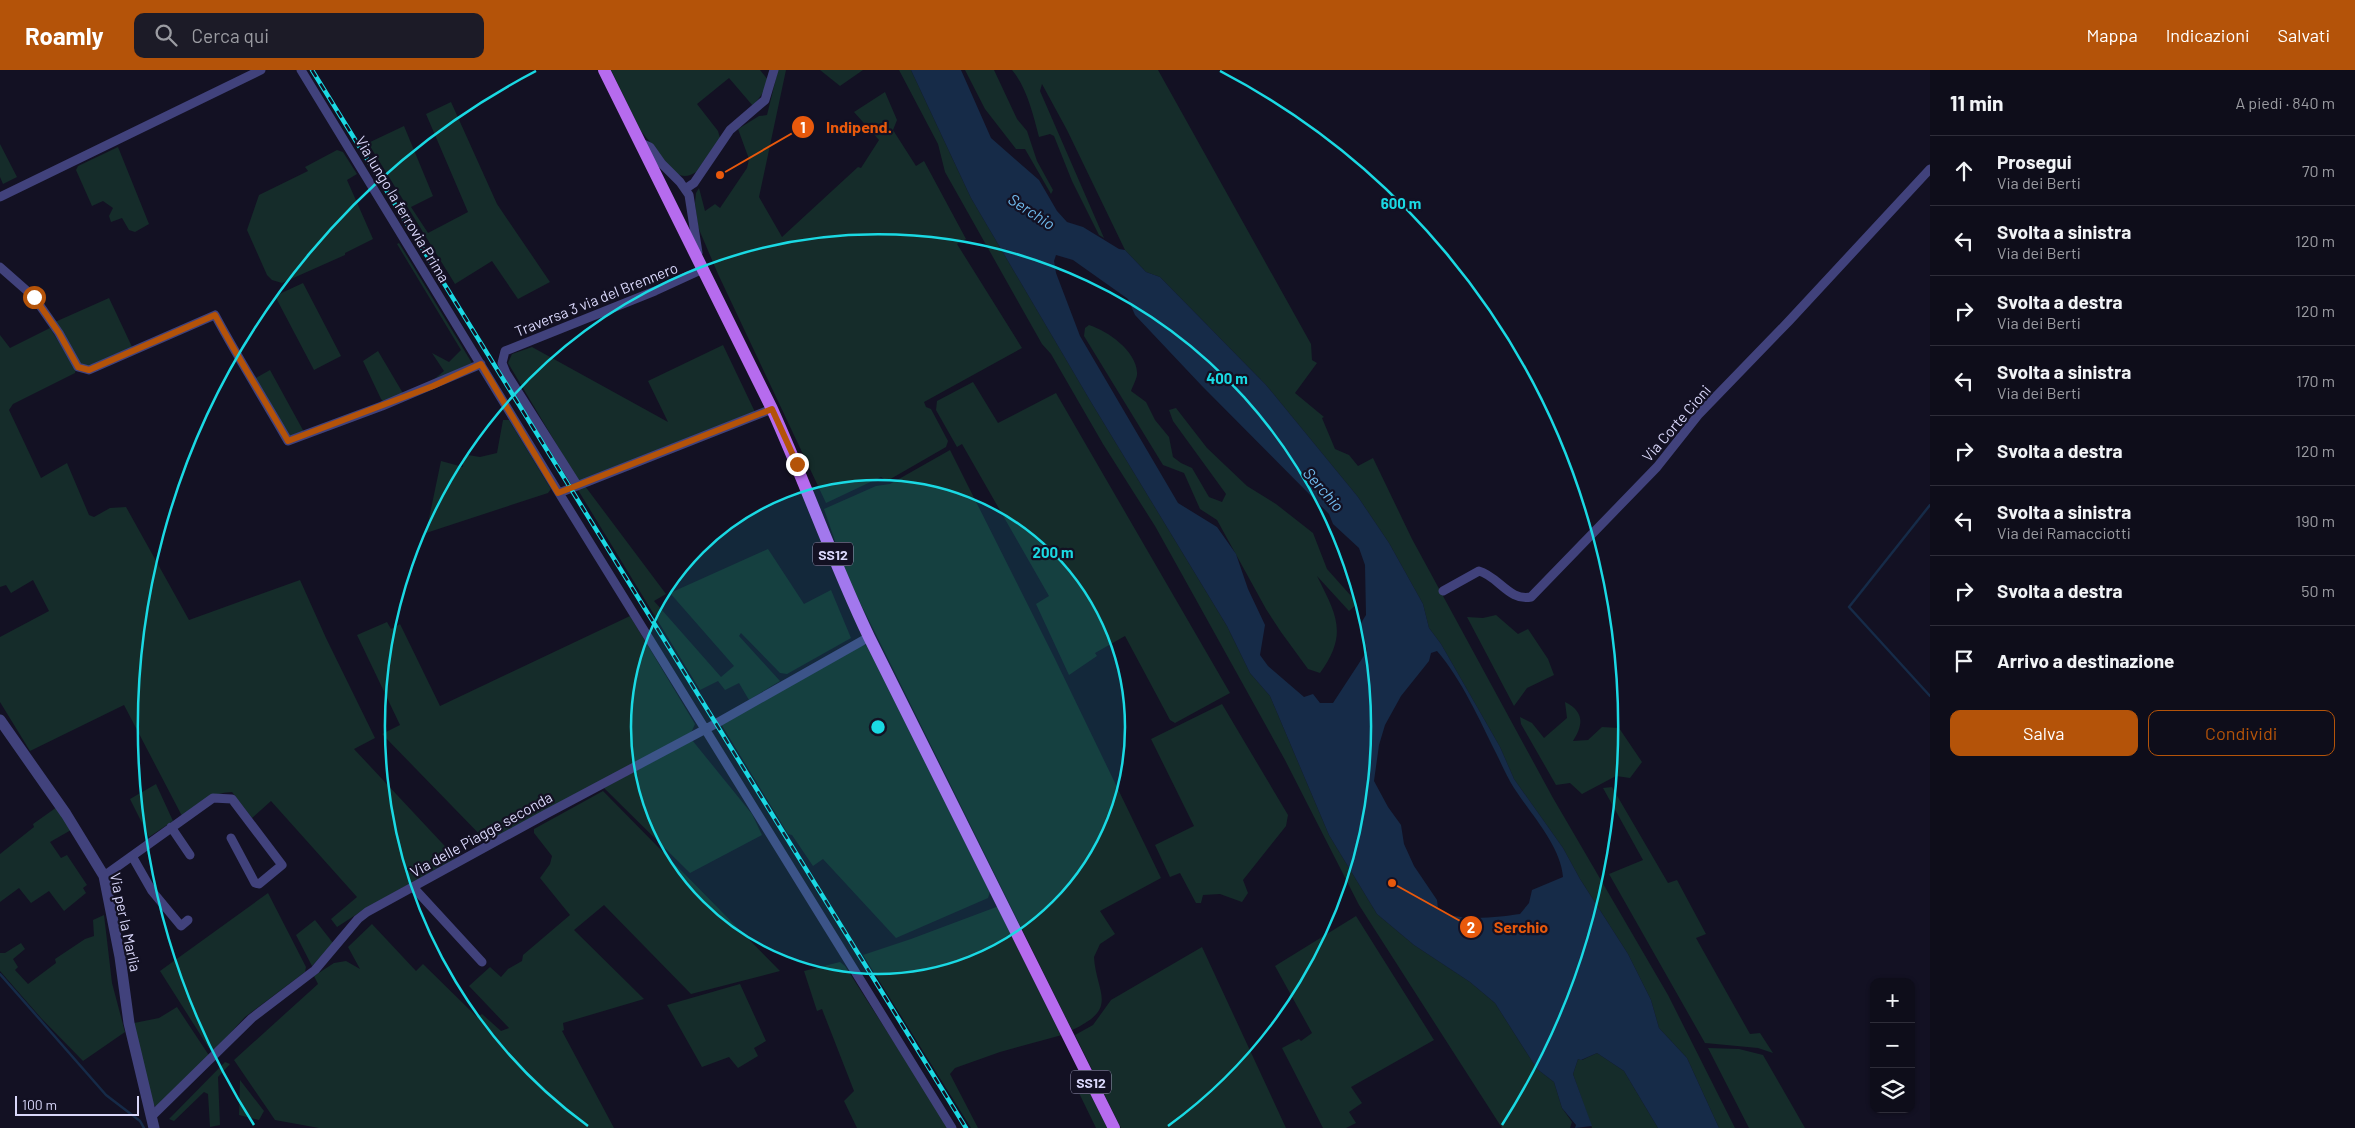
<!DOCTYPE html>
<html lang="it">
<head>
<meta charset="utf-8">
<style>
  :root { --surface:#0e0d1a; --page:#1c1b27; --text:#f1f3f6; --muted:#9b9ca2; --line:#2e2d39; --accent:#b45309 }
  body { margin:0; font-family:Barlow,sans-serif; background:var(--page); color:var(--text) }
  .controls { position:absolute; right:15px; bottom:15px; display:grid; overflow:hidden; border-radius:10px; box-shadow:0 1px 4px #0004 }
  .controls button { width:45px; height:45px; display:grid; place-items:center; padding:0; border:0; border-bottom:1px solid var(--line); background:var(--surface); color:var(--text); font:25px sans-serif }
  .scale { position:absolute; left:15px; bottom:12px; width:124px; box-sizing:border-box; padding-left:5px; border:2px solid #d9d7fa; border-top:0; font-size:14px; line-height:18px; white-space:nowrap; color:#d9d7fa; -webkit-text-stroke:4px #131123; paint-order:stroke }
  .stop { position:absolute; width:15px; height:15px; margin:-11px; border:4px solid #b45309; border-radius:50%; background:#fff }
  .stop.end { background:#b45309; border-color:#fff; box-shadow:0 1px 5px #0008 }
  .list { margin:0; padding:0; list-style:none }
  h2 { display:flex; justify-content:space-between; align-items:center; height:65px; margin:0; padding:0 20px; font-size:21px }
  h2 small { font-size:16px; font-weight:400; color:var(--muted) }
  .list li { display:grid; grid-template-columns:32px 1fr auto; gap:15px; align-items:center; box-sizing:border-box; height:70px; padding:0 20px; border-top:1px solid var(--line) }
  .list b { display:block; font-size:19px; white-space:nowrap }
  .list p { margin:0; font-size:16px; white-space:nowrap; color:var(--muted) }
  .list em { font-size:16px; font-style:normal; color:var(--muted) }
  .actions { display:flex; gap:10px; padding:15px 20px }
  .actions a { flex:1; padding:11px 0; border:1px solid var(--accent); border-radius:10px; text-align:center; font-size:18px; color:var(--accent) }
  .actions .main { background:var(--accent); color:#fff }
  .icon { flex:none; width:28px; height:28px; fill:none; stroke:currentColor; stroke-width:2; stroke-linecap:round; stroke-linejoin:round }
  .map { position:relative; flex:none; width:1930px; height:1058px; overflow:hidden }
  header { display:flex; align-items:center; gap:30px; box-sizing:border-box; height:70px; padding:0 25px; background:var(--accent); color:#fff }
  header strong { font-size:24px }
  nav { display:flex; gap:28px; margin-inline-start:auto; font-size:18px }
  .search { width:350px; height:45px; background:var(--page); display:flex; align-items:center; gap:12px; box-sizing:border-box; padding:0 18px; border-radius:10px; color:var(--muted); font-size:19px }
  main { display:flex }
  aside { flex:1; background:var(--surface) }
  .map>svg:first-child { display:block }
</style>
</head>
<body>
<header>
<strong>Roamly</strong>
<div class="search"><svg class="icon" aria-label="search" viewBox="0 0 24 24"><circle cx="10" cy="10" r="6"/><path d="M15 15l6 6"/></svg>Cerca qui</div>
<nav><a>Mappa</a><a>Indicazioni</a><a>Salvati</a></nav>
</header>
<main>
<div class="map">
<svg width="1930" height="1058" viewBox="0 0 1930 1058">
  <rect width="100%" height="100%" fill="#131123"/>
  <path fill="#152c2a" d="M 611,0 L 760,0 L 769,11 L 766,19 L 753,36 L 729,8 L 697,34 L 718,61 L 720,68 L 696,102 C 688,107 683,107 675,103 L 641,61 Z
    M 778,0 L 786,0 L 759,127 L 782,167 L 858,97 L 861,98 L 879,70 L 854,42 L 885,22 L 897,50 L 893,60 L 916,96 L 924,91 L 966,169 L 957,174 L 1022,278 L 924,332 L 926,337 L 931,339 L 948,371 L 946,377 L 887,411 L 881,407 L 826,433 L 718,204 L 698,157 L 695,133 L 696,123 L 699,118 L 705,141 L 715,134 L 720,138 L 747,98 L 749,89 L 738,59 L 759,46 L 767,45 Z
    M 820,0 L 863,0 L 840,16 Z
    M 899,0 L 911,0 L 971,128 L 1091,332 L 1227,556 L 1250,603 L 1270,626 L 1329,765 L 1377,844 L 1414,875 L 1470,912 L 1495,933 L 1537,999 L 1554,1012 L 1562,1038 L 1572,1052 L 1570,1058 L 1502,1058 L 1359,835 L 1285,690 L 1194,526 L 1155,456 L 1103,374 L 1051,284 L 1042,274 L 945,102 L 938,74 Z
    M 965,0 L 994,0 L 1017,49 L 1027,61 L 1037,91 L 1053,120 L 1051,124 L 1025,79 L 1016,79 L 985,39 Z
    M 1012,0 L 1158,0 L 1311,274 L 1312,290 L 1317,293 L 1295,323 L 1324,347 L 1322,348 L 1335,379 L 1349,385 L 1358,396 L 1373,388 L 1412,469 L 1553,728 L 1668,925 L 1735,1058 L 1719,1058 L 1687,988 L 1659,958 L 1651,930 L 1628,884 L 1580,809 L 1563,778 L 1514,709 L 1500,677 L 1441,574 L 1429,558 L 1423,534 L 1389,473 L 1358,427 L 1266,315 L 1160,207 L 1146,202 L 1125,180 L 1067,60 L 1042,14 L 1040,21 L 1104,168 L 1099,165 L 1072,111 L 1054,66 L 1050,64 L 1039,67 C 1033,44 1027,18 1012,0 Z
    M 451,32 L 497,134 L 550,212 L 518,229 L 492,191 L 455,214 L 368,73 L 404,56 L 433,126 L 411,137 L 428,163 L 468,142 L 426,44 Z
    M 0,74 L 17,107 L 3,114 L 0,107 Z
    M 118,77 L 149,154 L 135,162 L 129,160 L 122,148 L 111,152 L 109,146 L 113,138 L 103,131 L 92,136 L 76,100 L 78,96 Z
    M 337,80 L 343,82 L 357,104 L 347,110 L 373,169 L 345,183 L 345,185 L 282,213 L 272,210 L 267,205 L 247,160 L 259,125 L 308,101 L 305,97 Z
    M 399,173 L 472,293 L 431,312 L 444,301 L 432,283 L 449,292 L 461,280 L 397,174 Z
    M 303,213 L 341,286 L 314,300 L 275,226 Z
    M 109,228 L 133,279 L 89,296 L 81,295 L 55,252 Z
    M 1089,255 C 1108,261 1136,281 1137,302 C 1138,307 1133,315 1131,321 L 1146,332 L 1155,350 L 1169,367 L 1173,387 L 1181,393 L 1192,398 L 1209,427 L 1222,432 L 1226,424 L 1173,351 L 1169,340 L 1176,338 L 1207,378 L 1247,416 L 1276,434 L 1313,463 L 1327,499 L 1352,527 L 1356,535 L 1349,541 L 1317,506 C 1337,546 1348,564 1320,603 L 1308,599 L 1281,562 L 1266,539 L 1217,450 L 1200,439 L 1184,403 L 1163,395 L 1084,266 L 1085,258 Z
    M 50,258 L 76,299 L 75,303 L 13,334 L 9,340 L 41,408 L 67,393 L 89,445 L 94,447 L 110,438 L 126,437 L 189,550 L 300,510 L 326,568 L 375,668 L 354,679 L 456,788 L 368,837 L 337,857 L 331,849 L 357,827 L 271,731 L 252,748 L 232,722 C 211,723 198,733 182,746 L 124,635 L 30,681 L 0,632 L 0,567 L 49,541 L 33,510 L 11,523 L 6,515 L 0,517 L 0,265 L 10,278 Z
    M 723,275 L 755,342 L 579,412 L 508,293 L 512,284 L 532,277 L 668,352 L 648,311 Z
    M 378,281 L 404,325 L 383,331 L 381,329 L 363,291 Z
    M 270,300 L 304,362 L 289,366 L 254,309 Z
    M 973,312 L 998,353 L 1056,323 L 1230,623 L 1175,653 L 1170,650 L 1125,566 L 1095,583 L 1097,586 L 1069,605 L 1036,534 L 1049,526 L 962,374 L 957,377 L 936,340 L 937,331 Z
    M 503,350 L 509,350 L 551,419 L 548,423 L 426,463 L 441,391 L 463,397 L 463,388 L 468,385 L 480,387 L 497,383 Z
    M 950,380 L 1055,589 L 1161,808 L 1100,841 L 1115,864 L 1100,874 L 1094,887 C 1096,923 1120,938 1072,960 L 847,506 L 824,439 L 876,416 L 890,414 Z
    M 585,416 L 666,524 L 654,531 L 721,607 L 734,596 L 670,523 L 768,479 L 804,534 L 831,520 L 851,568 L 787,604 L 780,603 L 741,563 L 739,566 L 780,611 L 749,630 L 739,613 L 725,620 L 718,611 L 700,620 L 578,420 Z
    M 1496,545 L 1518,564 L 1528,559 L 1548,589 L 1554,605 L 1527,618 L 1514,636 L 1467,547 L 1483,548 Z
    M 630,546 L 695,654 L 691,663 L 488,773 L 382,664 L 400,655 L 357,565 L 387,552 L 391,559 L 400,554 L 440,636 Z
    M 863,574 L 868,576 L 990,822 L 988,828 L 896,868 L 823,789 L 813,796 L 792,765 L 788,764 L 721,654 Z
    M 1565,632 C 1585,642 1583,655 1573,671 L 1588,670 L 1602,657 L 1619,658 L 1642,692 L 1630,708 L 1616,706 L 1582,724 L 1570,713 L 1556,715 L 1521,654 L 1520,647 L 1532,653 L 1544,668 L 1567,648 Z
    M 1222,634 L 1288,745 L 1286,756 L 1243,810 L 1248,823 L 1242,832 L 1220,824 L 1203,825 L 1201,833 L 1196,833 L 1180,803 L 1170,807 L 1155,775 L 1194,756 L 1151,669 Z
    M 692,670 L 752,744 L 762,765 L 690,803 L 604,718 Z
    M 156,714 L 173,751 L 149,767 L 130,729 Z
    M 1612,717 L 1668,813 L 1677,810 L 1706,864 L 1696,868 L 1750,964 L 1760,963 L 1773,983 L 1758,978 L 1705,973 L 1609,804 L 1643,790 L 1603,718 Z
    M 603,721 L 780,901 L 691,924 L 604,835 L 574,860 L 644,929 L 563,953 L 564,960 L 562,961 L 614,1058 L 319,1058 L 275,1050 L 234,990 L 318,914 L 314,906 L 334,893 L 346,891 L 360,899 L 348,877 L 372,854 L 416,901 L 423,894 L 477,947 L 482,944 L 501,961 L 509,958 L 469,916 L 490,897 L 501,907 L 508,899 L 522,891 L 523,885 L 570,845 L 540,808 L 550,794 L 552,786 L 534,763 L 534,759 Z
    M 57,737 L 71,760 L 50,772 L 61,788 L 67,785 L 87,815 L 83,818 L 86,823 L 64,841 L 49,821 L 31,833 L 19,818 L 0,832 L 0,784 L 34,757 L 33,754 Z
    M 268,823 L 306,897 L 305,902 L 245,947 L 212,983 L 160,901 Z
    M 999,836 L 1062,965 L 1000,982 L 955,998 L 950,1004 L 978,1058 L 971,1058 L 863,885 L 911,869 Z
    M 104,845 L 112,913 L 125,962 L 83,991 L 41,948 L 0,901 L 0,883 L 5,883 L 21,873 L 25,879 L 13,889 L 18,897 L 15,900 L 28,914 L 56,893 L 55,889 L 85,869 L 94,866 L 93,850 Z
    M 1356,846 L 1434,970 L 1351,1017 L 1362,1033 L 1349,1042 L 1356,1053 L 1346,1058 L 1323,1058 L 1282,978 L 1299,969 L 1301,971 L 1312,963 L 1275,896 Z
    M 315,850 L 333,873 L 312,896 L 296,865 Z
    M 1202,877 L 1286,1058 L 1121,1058 L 1075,965 L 1093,955 L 1111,930 Z
    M 840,892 L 845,896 L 949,1058 L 857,1058 L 844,1031 L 854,1021 L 822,939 L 817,941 L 804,901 Z
    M 740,914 L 766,971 L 754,978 L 758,986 L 738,998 L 729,987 L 702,997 L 667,935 Z
    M 177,937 L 210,987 L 159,1036 L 155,1036 L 152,1033 L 134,953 L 159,948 Z
    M 1708,978 L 1739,979 L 1763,985 L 1805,1058 L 1749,1058 Z
    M 1597,983 L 1624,1001 L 1658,1058 L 1592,1058 L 1573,1004 L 1578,989 L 1582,990 Z
    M 225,992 L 230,994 L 218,1007 L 220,1055 L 210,1057 L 208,1024 L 204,1022 L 174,1051 L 169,1049 Z
    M 240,1010 L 264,1041 L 259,1050 L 239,1045 Z
    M 1089,1021 L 1108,1058 L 1096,1058 L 1079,1023 Z"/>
  <path fill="#162b48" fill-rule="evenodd" d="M 911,0 L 961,0 L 991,68 L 1039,110 L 1057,141 L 1067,152 L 1083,157 L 1119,179 L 1125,180 L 1146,202 L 1160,207 L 1266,315 L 1358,427 L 1389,473 L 1423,534 L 1429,558 L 1441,574 L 1500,677 L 1514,709 L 1563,778 L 1580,809 L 1628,884 L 1651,930 L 1659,958 L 1687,988 L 1719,1058 L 1658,1058 L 1624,1001 L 1597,983 L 1581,990 L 1578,989 L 1573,1004 L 1592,1056 L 1575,1058 L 1576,1055 L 1562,1038 L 1554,1012 L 1537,999 L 1495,933 L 1470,912 L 1414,875 L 1377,844 L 1329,765 L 1270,626 L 1250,603 L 1227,556 L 1091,332 L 971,128 ZM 1056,185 L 1073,190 L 1128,229 L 1135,245 L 1202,316 L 1329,444 L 1333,454 L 1359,478 L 1365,495 L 1366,545 L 1361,553 L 1367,581 L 1333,633 L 1320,633 L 1313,624 L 1304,627 L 1268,596 L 1260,585 L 1265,555 L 1248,519 L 1236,484 L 1217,457 L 1178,433 L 1080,266 L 1056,203 L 1054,191 ZM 1437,581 C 1462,610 1479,649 1496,683 C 1502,695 1507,707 1514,718 C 1530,743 1561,776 1563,807 L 1532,820 L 1529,833 L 1520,844 C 1500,847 1453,853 1438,839 L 1437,830 L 1414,796 L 1404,774 L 1401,755 L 1388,737 L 1374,711 L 1379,675 L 1385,655 L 1401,626 L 1429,591 L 1431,583 Z"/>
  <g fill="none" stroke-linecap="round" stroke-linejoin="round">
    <path stroke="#162b48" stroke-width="2.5" d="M 1930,435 L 1849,537 L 1930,626
      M 0,904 L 106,1025 L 140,1051 L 144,1058"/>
    <path stroke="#41427c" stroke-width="9" d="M 301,0 L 559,423 L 952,1058
      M 639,72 L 650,77 L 662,94 L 680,112 L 689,125 L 698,183
      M 685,119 L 694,113 L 730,60 L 765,30 L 774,0
      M 0,127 L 261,0
      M 0,197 L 34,227 L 59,263 L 78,297 L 89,300 L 215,245 C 238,288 264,329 288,371 L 382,336 L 481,294
      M 577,415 L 506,303 L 502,293 L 505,281 L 655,221 L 703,199
      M 559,423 L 772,339
      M 1443,521 L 1479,501 C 1498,506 1510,532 1531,527 L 1657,397 L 1699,344 L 1789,251 L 1930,99
      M 171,757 L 190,785
      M 132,786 L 152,821 L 181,856 L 188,850
      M 104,806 L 213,728 L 232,729 L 282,795 L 259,814 L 255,813 L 231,768
      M 413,817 L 482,892
      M 152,1046 L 252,948 L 315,900 L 358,849 L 367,842 L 546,744 L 717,653 L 869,567"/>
    <path stroke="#41427c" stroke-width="11" d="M 0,650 L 66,744 L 104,806 L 120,887 L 129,953 L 154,1058"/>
    <path stroke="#b66bee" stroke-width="12" d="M 604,0 L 772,339 C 806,414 833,492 869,567 L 1114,1058"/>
    <g stroke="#1ad9e3" stroke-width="4.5">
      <path id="rail" d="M 312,0 L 966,1058"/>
    </g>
    <use href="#rail" stroke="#131123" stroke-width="2.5" stroke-dasharray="8" stroke-linecap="butt"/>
  </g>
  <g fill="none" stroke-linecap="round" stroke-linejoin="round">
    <path stroke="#b45309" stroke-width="6" d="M 34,227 L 59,263 L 78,297 L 89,300 L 215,245 C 238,288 264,329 288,371 L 433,316 L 481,294 L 558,423 L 772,339 L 797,394"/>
  </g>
  <circle cx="878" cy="657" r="247" fill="#1ad9e3" fill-opacity=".12"/>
  <g fill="none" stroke="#1ad9e3" stroke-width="2.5">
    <circle cx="878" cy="657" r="247"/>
    <path d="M588 1056A493 493 0 1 1 1168 1056"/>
    <path d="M254 1055A740 740 0 0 1 536 1M1220 1A740 740 0 0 1 1502 1055"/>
  </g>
  <g text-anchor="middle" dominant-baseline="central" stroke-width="4.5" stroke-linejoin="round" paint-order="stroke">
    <g fill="#131123" stroke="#9e9cba" stroke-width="1">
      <rect x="813" y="472.5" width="40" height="23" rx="4"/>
      <rect x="1071" y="1000.5" width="40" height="23" rx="4"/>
    </g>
    <g font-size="14" font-weight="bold" fill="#d9d7fa">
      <text x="833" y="484">SS12</text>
      <text x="1091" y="1012">SS12</text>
    </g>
    <g font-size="15" fill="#d9d7fa" stroke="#131123">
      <text transform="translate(403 139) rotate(59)">Via lungo la ferrovia Prima</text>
      <text transform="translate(596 229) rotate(-22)">Traversa 3 via del Brennero</text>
      <text transform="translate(1676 353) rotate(-49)">Via Corte Cioni</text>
      <text transform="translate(481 764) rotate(-29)">Via delle Piagge seconda</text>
      <text transform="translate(126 852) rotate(78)">Via per la Marlia</text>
    </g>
    <g font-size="16" font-style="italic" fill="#71bbee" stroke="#131123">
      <text transform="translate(1032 141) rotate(33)">Serchio</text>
      <text transform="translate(1324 419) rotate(49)">Serchio</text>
    </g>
  </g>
  <circle cx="878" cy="657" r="8" fill="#1ad9e3" stroke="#131123" stroke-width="2.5"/>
  <g font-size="15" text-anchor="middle" font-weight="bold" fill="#1ad9e3" stroke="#131123" stroke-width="4.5" stroke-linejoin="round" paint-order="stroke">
    <text x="1401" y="139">600 m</text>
    <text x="1227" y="314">400 m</text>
    <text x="1053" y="488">200 m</text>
  </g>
  <path fill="none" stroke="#e8590c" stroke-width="2" d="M720 105L803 57M1392 813L1471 857"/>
  <g fill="#e8590c" stroke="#131123" stroke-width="2">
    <circle cx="720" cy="105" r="5"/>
    <circle cx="1392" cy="813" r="5"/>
    <circle cx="803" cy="57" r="12"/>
    <circle cx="1471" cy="857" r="12"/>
  </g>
  <g font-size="15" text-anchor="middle" font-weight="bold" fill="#fff">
    <text x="803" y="63">1</text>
    <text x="1471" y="863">2</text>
  </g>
  <g font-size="16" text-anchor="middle" font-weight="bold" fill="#e8590c" stroke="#131123" stroke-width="4.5" stroke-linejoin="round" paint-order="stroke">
    <text x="859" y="63">Indipend.</text>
    <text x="1521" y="863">Serchio</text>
  </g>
</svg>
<div class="controls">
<button>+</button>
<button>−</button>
<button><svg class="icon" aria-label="layers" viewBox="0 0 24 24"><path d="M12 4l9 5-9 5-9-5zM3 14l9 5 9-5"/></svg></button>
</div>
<div class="scale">100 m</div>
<div class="stop" style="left:34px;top:227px"></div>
<div class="stop end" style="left:797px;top:394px"></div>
</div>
<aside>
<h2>11 min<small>A piedi · 840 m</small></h2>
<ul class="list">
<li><svg class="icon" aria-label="ahead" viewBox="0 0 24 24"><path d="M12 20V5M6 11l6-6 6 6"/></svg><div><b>Prosegui</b><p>Via dei Berti</p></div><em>70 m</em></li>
<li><svg class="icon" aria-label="left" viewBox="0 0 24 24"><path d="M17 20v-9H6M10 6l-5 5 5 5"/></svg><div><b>Svolta a sinistra</b><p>Via dei Berti</p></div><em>120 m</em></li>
<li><svg class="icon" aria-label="right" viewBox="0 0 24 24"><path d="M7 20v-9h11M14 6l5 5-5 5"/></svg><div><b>Svolta a destra</b><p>Via dei Berti</p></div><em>120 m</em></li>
<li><svg class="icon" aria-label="left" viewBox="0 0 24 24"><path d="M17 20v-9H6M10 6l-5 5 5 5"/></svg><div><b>Svolta a sinistra</b><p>Via dei Berti</p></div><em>170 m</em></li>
<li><svg class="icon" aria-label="right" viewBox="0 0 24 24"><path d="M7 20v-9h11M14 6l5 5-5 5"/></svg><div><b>Svolta a destra</b></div><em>120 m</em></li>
<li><svg class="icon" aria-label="left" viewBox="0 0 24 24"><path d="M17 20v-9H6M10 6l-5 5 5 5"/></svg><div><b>Svolta a sinistra</b><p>Via dei Ramacciotti</p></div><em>190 m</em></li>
<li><svg class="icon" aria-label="right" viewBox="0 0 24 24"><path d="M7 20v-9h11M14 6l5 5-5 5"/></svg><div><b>Svolta a destra</b></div><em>50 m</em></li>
<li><svg class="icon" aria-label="arrive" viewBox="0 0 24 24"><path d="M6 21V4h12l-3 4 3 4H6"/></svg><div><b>Arrivo a destinazione</b></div></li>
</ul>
<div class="actions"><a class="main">Salva</a><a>Condividi</a></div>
</aside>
</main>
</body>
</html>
